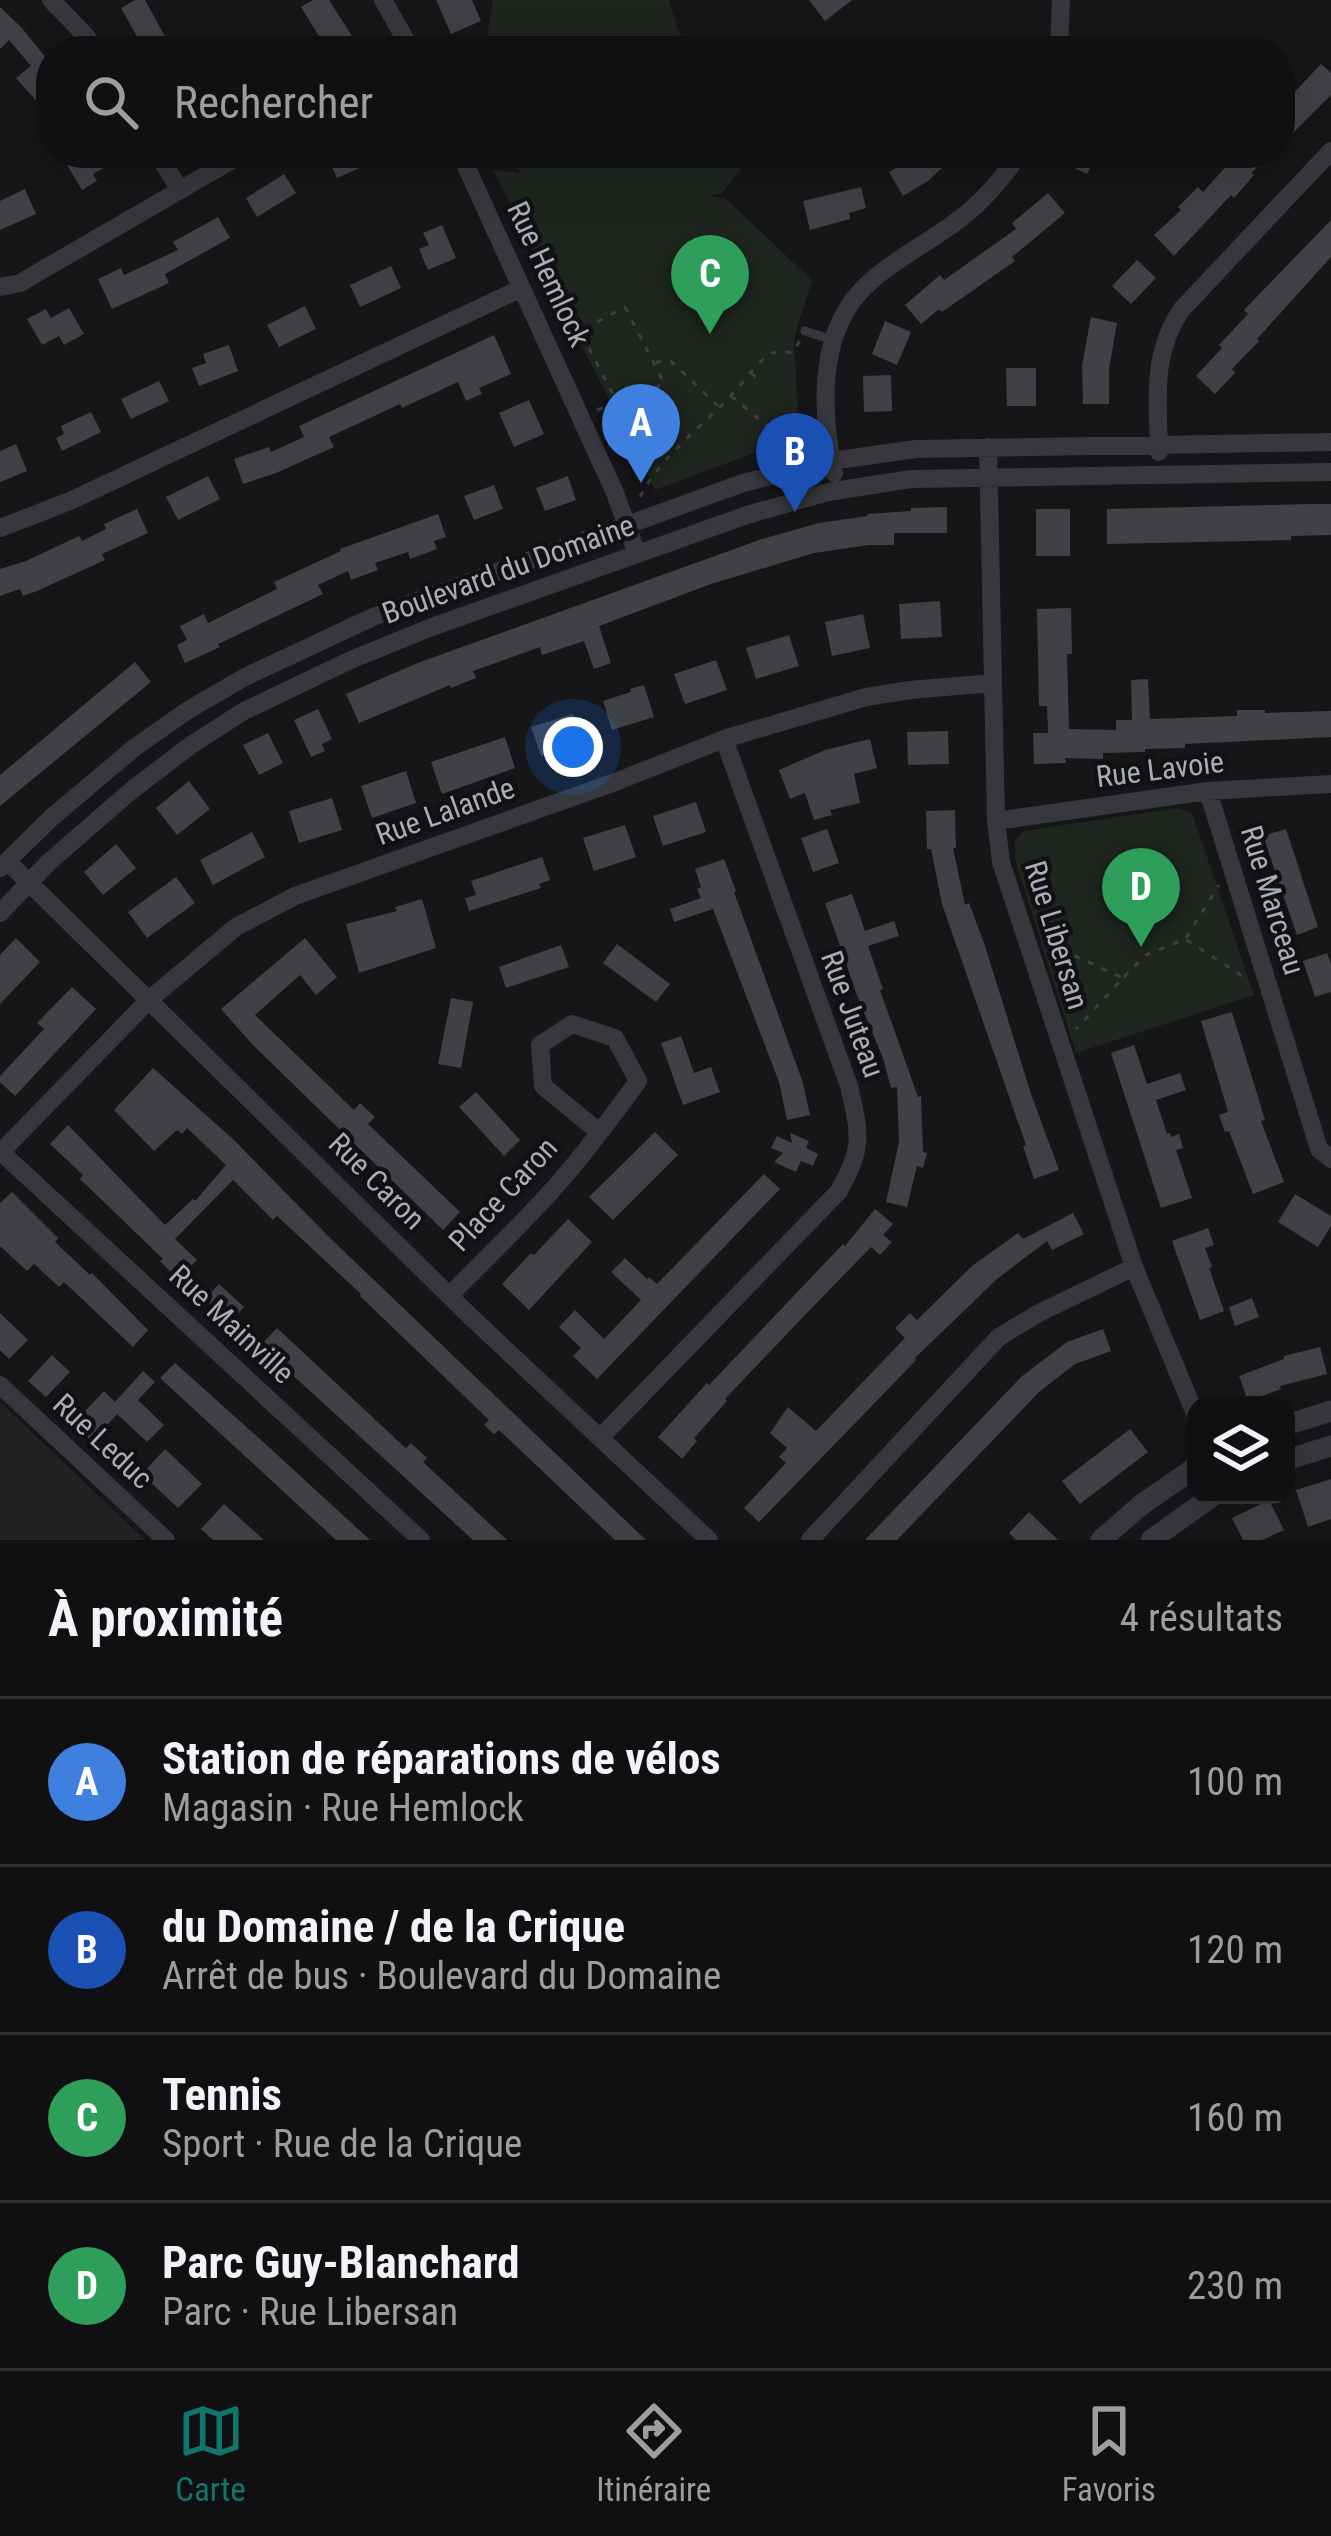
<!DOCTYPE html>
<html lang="fr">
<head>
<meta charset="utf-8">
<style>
  :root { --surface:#101012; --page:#1e1e20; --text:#f1f3f6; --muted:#9c9d9f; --line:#303032; --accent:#0f766e }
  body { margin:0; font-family:"Roboto Condensed",sans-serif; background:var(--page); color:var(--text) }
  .controls { position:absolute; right:36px; bottom:36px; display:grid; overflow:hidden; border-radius:24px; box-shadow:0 12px 48px #0002 }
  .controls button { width:108px; height:108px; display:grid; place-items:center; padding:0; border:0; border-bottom:3px solid var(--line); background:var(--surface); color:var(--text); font:60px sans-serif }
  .you { position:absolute; left:573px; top:747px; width:42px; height:42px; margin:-30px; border:9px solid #fff; border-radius:50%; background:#1a73e8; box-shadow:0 0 0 18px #1a73e833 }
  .badge { display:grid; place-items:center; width:78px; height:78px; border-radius:50%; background:var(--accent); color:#fff; font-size:39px; font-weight:700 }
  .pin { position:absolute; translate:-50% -99px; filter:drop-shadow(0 3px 6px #0008) }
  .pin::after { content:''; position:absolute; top:63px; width:42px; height:36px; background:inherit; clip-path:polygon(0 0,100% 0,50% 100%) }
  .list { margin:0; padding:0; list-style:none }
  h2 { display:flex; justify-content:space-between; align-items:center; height:156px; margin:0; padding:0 48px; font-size:51px }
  h2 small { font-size:39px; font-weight:400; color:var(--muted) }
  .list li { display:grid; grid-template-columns:78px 1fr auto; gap:36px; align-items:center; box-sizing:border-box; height:168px; padding:0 48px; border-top:3px solid var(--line) }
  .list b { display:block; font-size:45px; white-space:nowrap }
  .list p { margin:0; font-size:39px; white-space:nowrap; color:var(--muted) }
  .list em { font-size:39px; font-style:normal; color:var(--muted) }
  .icon { flex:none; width:66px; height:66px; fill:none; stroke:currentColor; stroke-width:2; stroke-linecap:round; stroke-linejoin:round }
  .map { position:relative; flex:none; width:1331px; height:1540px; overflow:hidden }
  .search { position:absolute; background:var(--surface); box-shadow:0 12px 48px #0002; left:36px; right:36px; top:36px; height:132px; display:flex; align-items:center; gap:30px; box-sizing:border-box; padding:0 42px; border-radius:48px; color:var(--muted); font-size:45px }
  .sheet { height:828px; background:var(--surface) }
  nav { display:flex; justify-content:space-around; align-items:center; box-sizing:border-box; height:168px; border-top:3px solid var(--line); background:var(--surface); font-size:33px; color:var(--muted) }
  nav a { display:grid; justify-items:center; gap:6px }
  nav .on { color:var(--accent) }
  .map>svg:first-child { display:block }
</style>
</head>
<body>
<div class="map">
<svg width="1331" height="1540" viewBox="0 0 1331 1540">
  <rect width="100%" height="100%" fill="#161618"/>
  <path fill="#222225" d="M 0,1402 L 145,1540 L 0,1540 Z"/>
  <path fill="#1e261f" d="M 493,0 L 669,0 L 677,28 L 691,51 L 485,51 Z
    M 506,153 L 738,153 L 741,169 L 722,193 L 708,196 L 725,198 L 812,280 L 794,338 L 799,436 L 655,490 L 493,170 L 521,173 Z
    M 1178,808 L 1192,813 L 1254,995 L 1076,1053 L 1015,859 L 1015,841 L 1023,831 Z"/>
  <path fill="#404145" d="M 135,0 L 145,0 L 173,51 L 145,51 L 121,8 Z
    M 313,0 L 329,0 L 354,39 L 334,51 L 328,51 L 301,7 Z
    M 436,0 L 472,0 L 481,21 L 451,34 Z
    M 809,0 L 852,0 L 825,21 Z
    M 0,7 L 21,27 L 51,64 L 51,97 L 41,106 L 16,78 L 31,66 L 9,40 L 0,49 Z
    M 1321,64 L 1331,73 L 1331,95 L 1280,146 L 1280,103 L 1288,96 L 1289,98 Z
    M 77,153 L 101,153 L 109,165 L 93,174 L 97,181 L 82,190 L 64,160 Z
    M 344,153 L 393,153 L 337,178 L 329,160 Z
    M 921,153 L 958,153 L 928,181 L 903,196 L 889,172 Z
    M 1043,153 L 1097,153 L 1087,174 Z
    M 1238,153 L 1272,153 L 1251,173 L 1254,175 L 1234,198 L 1231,195 L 1174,256 L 1154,235 L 1181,210 L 1178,207 L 1198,187 L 1203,192 Z
    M 284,174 L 296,193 L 257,217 L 246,198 Z
    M 861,187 L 866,208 L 849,213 L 850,219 L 810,230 L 803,201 Z
    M 25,189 L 36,214 L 0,230 L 0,201 Z
    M 1048,193 L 1065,213 L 1012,257 L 1015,261 L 942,312 L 939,309 L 921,324 L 905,305 L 940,275 L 944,280 L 1016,229 L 1012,223 Z
    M 218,217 L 230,238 L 165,274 L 169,283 L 112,309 L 98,279 L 121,268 L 124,275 L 178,250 L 173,242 Z
    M 1331,220 L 1331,257 L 1257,339 L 1259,341 L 1232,369 L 1235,373 L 1215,394 L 1196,376 L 1222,348 L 1219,345 L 1248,314 L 1244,310 Z
    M 442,225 L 456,258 L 428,270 L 419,249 L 429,245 L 423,233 Z
    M 1137,260 L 1156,278 L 1131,304 L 1112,286 Z
    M 391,266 L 401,288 L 360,307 L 350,285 Z
    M 305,306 L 316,329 L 279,347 L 267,325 Z
    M 69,308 L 84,334 L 64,345 L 59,336 L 42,345 L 27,319 L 46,309 L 51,318 Z
    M 1091,317 L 1117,323 L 1109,369 L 1109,404 L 1083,404 L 1082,365 Z
    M 885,321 L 911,332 L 897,365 L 872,354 Z
    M 494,335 L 511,374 L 479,388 L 482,394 L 466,401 L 458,382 L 402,408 L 400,404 L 329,437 L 334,447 L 276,473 L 243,484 L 234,459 L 269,447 L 271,452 L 304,437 L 299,426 Z
    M 229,345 L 238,371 L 199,386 L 192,368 L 206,363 L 203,354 Z
    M 1006,368 L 1036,368 L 1036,406 L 1007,406 Z
    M 891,375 L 892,411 L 864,412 L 863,376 Z
    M 159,381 L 169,401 L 131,419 L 121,399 Z
    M 529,400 L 544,434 L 514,447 L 499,413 Z
    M 91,412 L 101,432 L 62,451 L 56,438 L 64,434 L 61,426 Z
    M 16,444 L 27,471 L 0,482 L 0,451 Z
    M 208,476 L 220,499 L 178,520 L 166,497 Z
    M 568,476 L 576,500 L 545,511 L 536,488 Z
    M 494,485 L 503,509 L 474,520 L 464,496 Z
    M 1313,504 L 1331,504 L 1331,535 L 1291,536 L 1291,540 L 1107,544 L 1107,509 Z
    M 947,507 L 947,533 L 894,533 L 894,545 L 869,545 L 814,553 L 711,584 L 599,626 L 611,663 L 594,669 L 584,641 L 542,655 L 540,647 L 473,671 L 476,678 L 451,688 L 450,685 L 359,723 L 346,694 L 415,664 L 762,539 L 819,523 L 868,516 L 867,514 L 911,511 L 911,508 Z
    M 137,509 L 148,533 L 102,554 L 105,560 L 37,591 L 23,596 L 20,589 L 0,596 L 0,569 L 26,561 L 79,536 L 82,541 L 106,529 L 104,524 Z
    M 1036,509 L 1070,509 L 1070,556 L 1036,556 Z
    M 438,514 L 446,537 L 434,541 L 437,549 L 410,559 L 408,552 L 375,563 L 378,570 L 351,580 L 348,571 L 318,585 L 323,594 L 218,644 L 220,647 L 185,663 L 177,645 L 187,640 L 180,626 L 204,614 L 208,623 L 277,589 L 274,582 L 341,551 L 340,549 Z
    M 940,601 L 942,637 L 901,639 L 899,604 Z
    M 1071,608 L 1072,654 L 1067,654 L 1069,729 L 1116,730 L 1116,720 L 1132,720 L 1131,680 L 1148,679 L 1150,719 L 1237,716 L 1237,710 L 1265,710 L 1265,713 L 1331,711 L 1331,737 L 1185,744 L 1185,748 L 1145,749 L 1145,752 L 1103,753 L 1103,759 L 1065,758 L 1066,763 L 1034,764 L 1033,733 L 1048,733 L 1047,706 L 1039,706 L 1037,609 Z
    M 863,614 L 870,648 L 832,656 L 825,622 Z
    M 789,635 L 799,666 L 756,679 L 746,648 Z
    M 716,660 L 727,690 L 685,704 L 674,674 Z
    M 135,662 L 151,682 L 0,806 L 0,775 Z
    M 644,685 L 654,717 L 612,730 L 603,701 L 631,692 L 630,689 Z
    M 318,709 L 332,739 L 322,744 L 325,751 L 311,757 L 294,720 Z
    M 573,714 L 583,743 L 541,756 L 531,727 Z
    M 948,731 L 949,764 L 908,765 L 907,732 Z
    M 268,733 L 283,763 L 259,775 L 243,745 Z
    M 505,737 L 515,768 L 442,794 L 431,762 Z
    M 870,739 L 877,768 L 854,774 L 860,803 L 830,810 L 832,815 L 814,820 L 805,793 L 790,799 L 779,770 L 825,750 Z
    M 406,771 L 416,803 L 372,818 L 361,786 Z
    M 189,781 L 210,809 L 177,835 L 156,808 Z
    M 332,798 L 342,830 L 299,843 L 289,811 Z
    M 696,802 L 706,832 L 663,846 L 653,816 Z
    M 955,810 L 956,848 L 953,848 L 965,905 L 969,903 L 985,946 L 1031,1094 L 1059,1170 L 1034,1179 L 1023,1146 L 1026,1145 L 942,904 L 931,849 L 927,849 L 926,811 Z
    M 625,825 L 636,857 L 594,871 L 583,838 Z
    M 827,829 L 839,863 L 813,872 L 801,838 Z
    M 1286,829 L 1318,927 L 1297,935 L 1263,836 Z
    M 252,832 L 265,857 L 213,885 L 200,860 Z
    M 116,844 L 136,868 L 103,895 L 84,872 Z
    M 542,857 L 550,880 L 539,884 L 541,888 L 469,911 L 465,898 L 476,895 L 471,881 Z
    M 724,859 L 736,891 L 734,892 L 803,1083 L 810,1115 L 787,1120 L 779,1082 L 713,909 L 674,922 L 670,909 L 701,898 L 697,889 L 701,887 L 695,869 Z
    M 176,877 L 195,903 L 147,938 L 128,912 Z
    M 852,894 L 865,931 L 894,921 L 899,936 L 868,946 L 883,989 L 880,990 L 918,1097 L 921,1096 L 923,1152 L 927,1153 L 923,1168 L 917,1166 L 907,1207 L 886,1202 L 899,1142 L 897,1087 L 891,1088 L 883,1058 L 858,998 L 825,903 Z
    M 422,899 L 436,948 L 359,973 L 346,924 L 397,911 L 395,907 Z
    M 16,938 L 40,962 L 0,1004 L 0,955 Z
    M 305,938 L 337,977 L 316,995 L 300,975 L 255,1015 L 354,1110 L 360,1103 L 375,1117 L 368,1124 L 460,1212 L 443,1230 L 252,1044 L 221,1009 Z
    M 617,944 L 670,984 L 656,1002 L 603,963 Z
    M 561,945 L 569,967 L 506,988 L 499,967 Z
    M 1327,953 L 1331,964 L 1331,992 L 1315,997 L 1303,961 Z
    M 72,987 L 96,1009 L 15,1096 L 0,1082 L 0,1076 L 44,1029 L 37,1023 Z
    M 451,998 L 473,1002 L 461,1068 L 438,1064 Z
    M 1232,1012 L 1265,1120 L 1261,1121 L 1284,1182 L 1253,1194 L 1229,1131 L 1225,1132 L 1219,1115 L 1228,1112 L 1201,1021 Z
    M 681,1036 L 694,1073 L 711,1067 L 720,1092 L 683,1105 L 661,1043 Z
    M 1134,1045 L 1147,1084 L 1180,1073 L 1186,1090 L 1156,1100 L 1167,1134 L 1170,1133 L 1171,1137 L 1179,1134 L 1183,1148 L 1176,1150 L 1192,1198 L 1161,1208 L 1111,1053 Z
    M 153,1068 L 234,1140 L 330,1238 L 646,1540 L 615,1540 L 499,1430 L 494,1434 L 484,1425 L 489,1420 L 360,1296 L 361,1294 L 277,1216 L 273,1220 L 233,1180 L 175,1239 L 197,1260 L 178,1279 L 160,1261 L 163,1259 L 80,1179 L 83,1175 L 50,1144 L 68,1125 L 165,1225 L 193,1199 L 195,1201 L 226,1165 L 187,1128 L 182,1134 L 177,1130 L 154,1151 L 114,1110 Z
    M 476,1092 L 520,1140 L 504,1156 L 459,1107 Z
    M 655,1132 L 678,1155 L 613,1220 L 589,1197 Z
    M 790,1133 L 809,1141 L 806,1148 L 818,1154 L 813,1166 L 801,1161 L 796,1172 L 774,1162 L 783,1153 L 771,1148 L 777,1136 L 792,1143 Z
    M 764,1174 L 780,1189 L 597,1379 L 573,1356 L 581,1348 L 559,1327 L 575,1310 L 604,1339 L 641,1300 L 611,1272 L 625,1258 L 647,1279 L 649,1277 L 657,1284 Z
    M 12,1192 L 58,1238 L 55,1242 L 90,1275 L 92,1273 L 148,1330 L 133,1347 L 64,1282 L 59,1287 L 34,1264 L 27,1271 L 0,1246 L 0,1203 Z
    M 1295,1194 L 1331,1216 L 1331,1226 L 1318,1247 L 1278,1222 Z
    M 875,1209 L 893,1224 L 883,1235 L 892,1242 L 880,1255 L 871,1247 L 804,1316 L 725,1399 L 727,1401 L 694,1438 L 697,1441 L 682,1459 L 658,1437 L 707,1383 L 709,1385 L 843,1244 L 845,1246 Z
    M 1073,1213 L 1084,1234 L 1052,1250 L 1047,1241 L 997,1279 L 915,1358 L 916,1360 L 895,1382 L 759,1522 L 744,1508 L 786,1463 L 779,1457 L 787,1448 L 770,1433 L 788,1407 L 816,1431 L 905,1338 L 895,1328 L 910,1313 L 917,1320 L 972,1266 L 1018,1233 L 1023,1239 Z
    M 568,1219 L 592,1242 L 529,1310 L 502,1284 L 531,1253 L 534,1255 Z
    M 1208,1228 L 1214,1245 L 1205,1248 L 1212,1267 L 1209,1268 L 1224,1311 L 1200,1320 L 1172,1241 Z
    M 219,1284 L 244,1307 L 230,1323 L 205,1299 Z
    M 1252,1298 L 1259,1317 L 1235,1326 L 1229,1307 Z
    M 0,1313 L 28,1340 L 9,1359 L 0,1350 Z
    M 277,1328 L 397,1440 L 406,1448 L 411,1443 L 427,1458 L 423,1462 L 507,1540 L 473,1540 L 286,1369 L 261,1345 Z
    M 1103,1329 L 1111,1351 L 1075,1364 L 1039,1392 L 897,1540 L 865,1540 L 1021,1377 L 1067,1342 Z
    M 1320,1347 L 1327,1374 L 1280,1386 L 1281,1389 L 1248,1401 L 1239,1376 L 1284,1359 L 1284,1356 Z
    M 52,1355 L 70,1372 L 46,1397 L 28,1381 Z
    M 175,1363 L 260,1439 L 370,1540 L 336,1540 L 160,1378 Z
    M 143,1371 L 155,1382 L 138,1400 L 164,1425 L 147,1442 L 117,1414 L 92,1442 L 73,1424 L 104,1391 L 115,1402 Z
    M 1130,1429 L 1148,1452 L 1080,1504 L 1062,1481 Z
    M 165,1449 L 202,1484 L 178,1508 L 142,1474 Z
    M 1331,1479 L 1331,1519 L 1308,1527 L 1296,1490 Z
    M 1269,1500 L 1284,1530 L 1262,1540 L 1243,1540 L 1232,1518 Z
    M 224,1504 L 264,1540 L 213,1540 L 201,1529 Z
    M 1029,1512 L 1058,1540 L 1016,1540 L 1009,1533 Z"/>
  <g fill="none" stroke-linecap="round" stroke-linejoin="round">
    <path stroke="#3d3f44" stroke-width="3" stroke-dasharray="6 9" stroke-linecap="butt" d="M 625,307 L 664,383 L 619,406 L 580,331 Z
      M 656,363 L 663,360 L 671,361 L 718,406
      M 751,373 L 759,380 L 756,384
      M 657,386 L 664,399
      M 731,396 L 769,427 L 807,443
      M 597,410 L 616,403
      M 640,497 C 661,455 703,427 734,392 C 745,381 754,366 766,357 C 774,350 783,351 793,353 L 800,340
      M 1186,938 L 1219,885
      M 1047,943 L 1123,978 L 1076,1029
      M 1124,977 L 1146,955 L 1185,939 L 1247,979"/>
    <path stroke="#37383d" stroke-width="9" d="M 805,331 L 833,340"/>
    <path stroke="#37383d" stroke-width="18" d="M 51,0 L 86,36 L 95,51
      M 383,0 L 412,51
      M 1059,51 L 1061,0
      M 157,153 L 180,190
      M 460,153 L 615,493 L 637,554
      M 0,287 L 20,283 L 244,153
      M 988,447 L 996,821 L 1001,862 L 1134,1267 L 1196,1416
      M 1159,452 C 1158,399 1151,354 1182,309 L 1331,151
      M 834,473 C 822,416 817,340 859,293 C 885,264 925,245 957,221 C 982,203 1002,179 1020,153
      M 0,528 L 70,501 L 522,288
      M 1208,791 L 1319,1149 L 1331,1159
      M 996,821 L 1208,791 L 1331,784
      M 7,861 L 472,1318 L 709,1540
      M 0,868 L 51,818 L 134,748 L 188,710 L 245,677 L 373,617 L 743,483 L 831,461 L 916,449 L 1331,442
      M 0,913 L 49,862 L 132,790 L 191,745 L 244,711 L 353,659 L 432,627 L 747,515 L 828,492 L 911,479 L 1331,472
      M 1,1152 L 421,1540
      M 0,1153 L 150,999 L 236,927 L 295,896 L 618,781 L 724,739 L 866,697 L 910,690 L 993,683
      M 450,1295 C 487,1257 527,1220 562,1179 C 589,1148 614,1114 638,1081 L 615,1038 L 572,1024 L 540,1045 L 543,1086 L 599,1132
      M 0,1385 L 166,1540
      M 601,1437 L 839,1191 C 864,1147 860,1134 849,1086 L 724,739
      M 810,1540 L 999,1337 L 1039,1313 L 1134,1267"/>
    <path stroke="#37383d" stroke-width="21" d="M 1286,1425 L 1331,1411
      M 1286,1460 L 1331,1446
      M 1101,1540 L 1141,1505 L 1196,1467
      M 1151,1540 L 1214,1495"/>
  </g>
  <g text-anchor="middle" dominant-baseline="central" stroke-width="9" stroke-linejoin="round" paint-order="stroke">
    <g font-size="30" fill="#a8adb8" stroke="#111113">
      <text transform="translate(549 274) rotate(65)">Rue Hemlock</text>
      <text transform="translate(508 569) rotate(-20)">Boulevard du Domaine</text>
      <text transform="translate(1160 769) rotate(-7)">Rue Lavoie</text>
      <text transform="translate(445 811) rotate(-20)">Rue Lalande</text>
      <text transform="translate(1273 900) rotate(73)">Rue Marceau</text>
      <text transform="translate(1057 935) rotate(73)">Rue Libersan</text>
      <text transform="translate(853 1014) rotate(70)">Rue Juteau</text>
      <text transform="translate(377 1181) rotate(45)">Rue Caron</text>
      <text transform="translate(503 1194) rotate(-47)">Place Caron</text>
      <text transform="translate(232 1324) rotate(43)">Rue Mainville</text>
      <text transform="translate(103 1441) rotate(43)">Rue Leduc</text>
    </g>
  </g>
</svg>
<div class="controls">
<button><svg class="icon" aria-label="layers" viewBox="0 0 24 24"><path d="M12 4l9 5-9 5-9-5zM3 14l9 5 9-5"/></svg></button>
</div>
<div class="you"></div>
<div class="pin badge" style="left:641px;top:483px;background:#3f7fe0">A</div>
<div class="pin badge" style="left:795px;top:512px;background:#1a4fb4">B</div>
<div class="pin badge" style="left:710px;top:334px;background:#2e9e5b">C</div>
<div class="pin badge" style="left:1141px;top:947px;background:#2e9e5b">D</div>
<div class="search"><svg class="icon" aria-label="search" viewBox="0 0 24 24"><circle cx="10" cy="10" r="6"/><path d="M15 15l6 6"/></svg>Rechercher</div>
</div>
<section class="sheet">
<h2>À proximité<small>4 résultats</small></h2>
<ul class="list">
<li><span class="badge" style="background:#3f7fe0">A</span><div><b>Station de réparations de vélos</b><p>Magasin · Rue Hemlock</p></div><em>100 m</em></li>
<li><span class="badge" style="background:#1a4fb4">B</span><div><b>du Domaine / de la Crique</b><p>Arrêt de bus · Boulevard du Domaine</p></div><em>120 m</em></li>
<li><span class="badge" style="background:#2e9e5b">C</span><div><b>Tennis</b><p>Sport · Rue de la Crique</p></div><em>160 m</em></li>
<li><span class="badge" style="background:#2e9e5b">D</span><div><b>Parc Guy-Blanchard</b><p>Parc · Rue Libersan</p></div><em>230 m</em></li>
</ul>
</section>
<nav>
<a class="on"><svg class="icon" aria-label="map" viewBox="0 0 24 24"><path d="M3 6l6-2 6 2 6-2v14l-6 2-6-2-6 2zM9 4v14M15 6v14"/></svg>Carte</a>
<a><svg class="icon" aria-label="directions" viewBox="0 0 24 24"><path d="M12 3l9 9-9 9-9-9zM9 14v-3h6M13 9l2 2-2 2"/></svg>Itinéraire</a>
<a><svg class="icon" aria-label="saved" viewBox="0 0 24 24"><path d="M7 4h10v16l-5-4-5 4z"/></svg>Favoris</a>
</nav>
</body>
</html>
